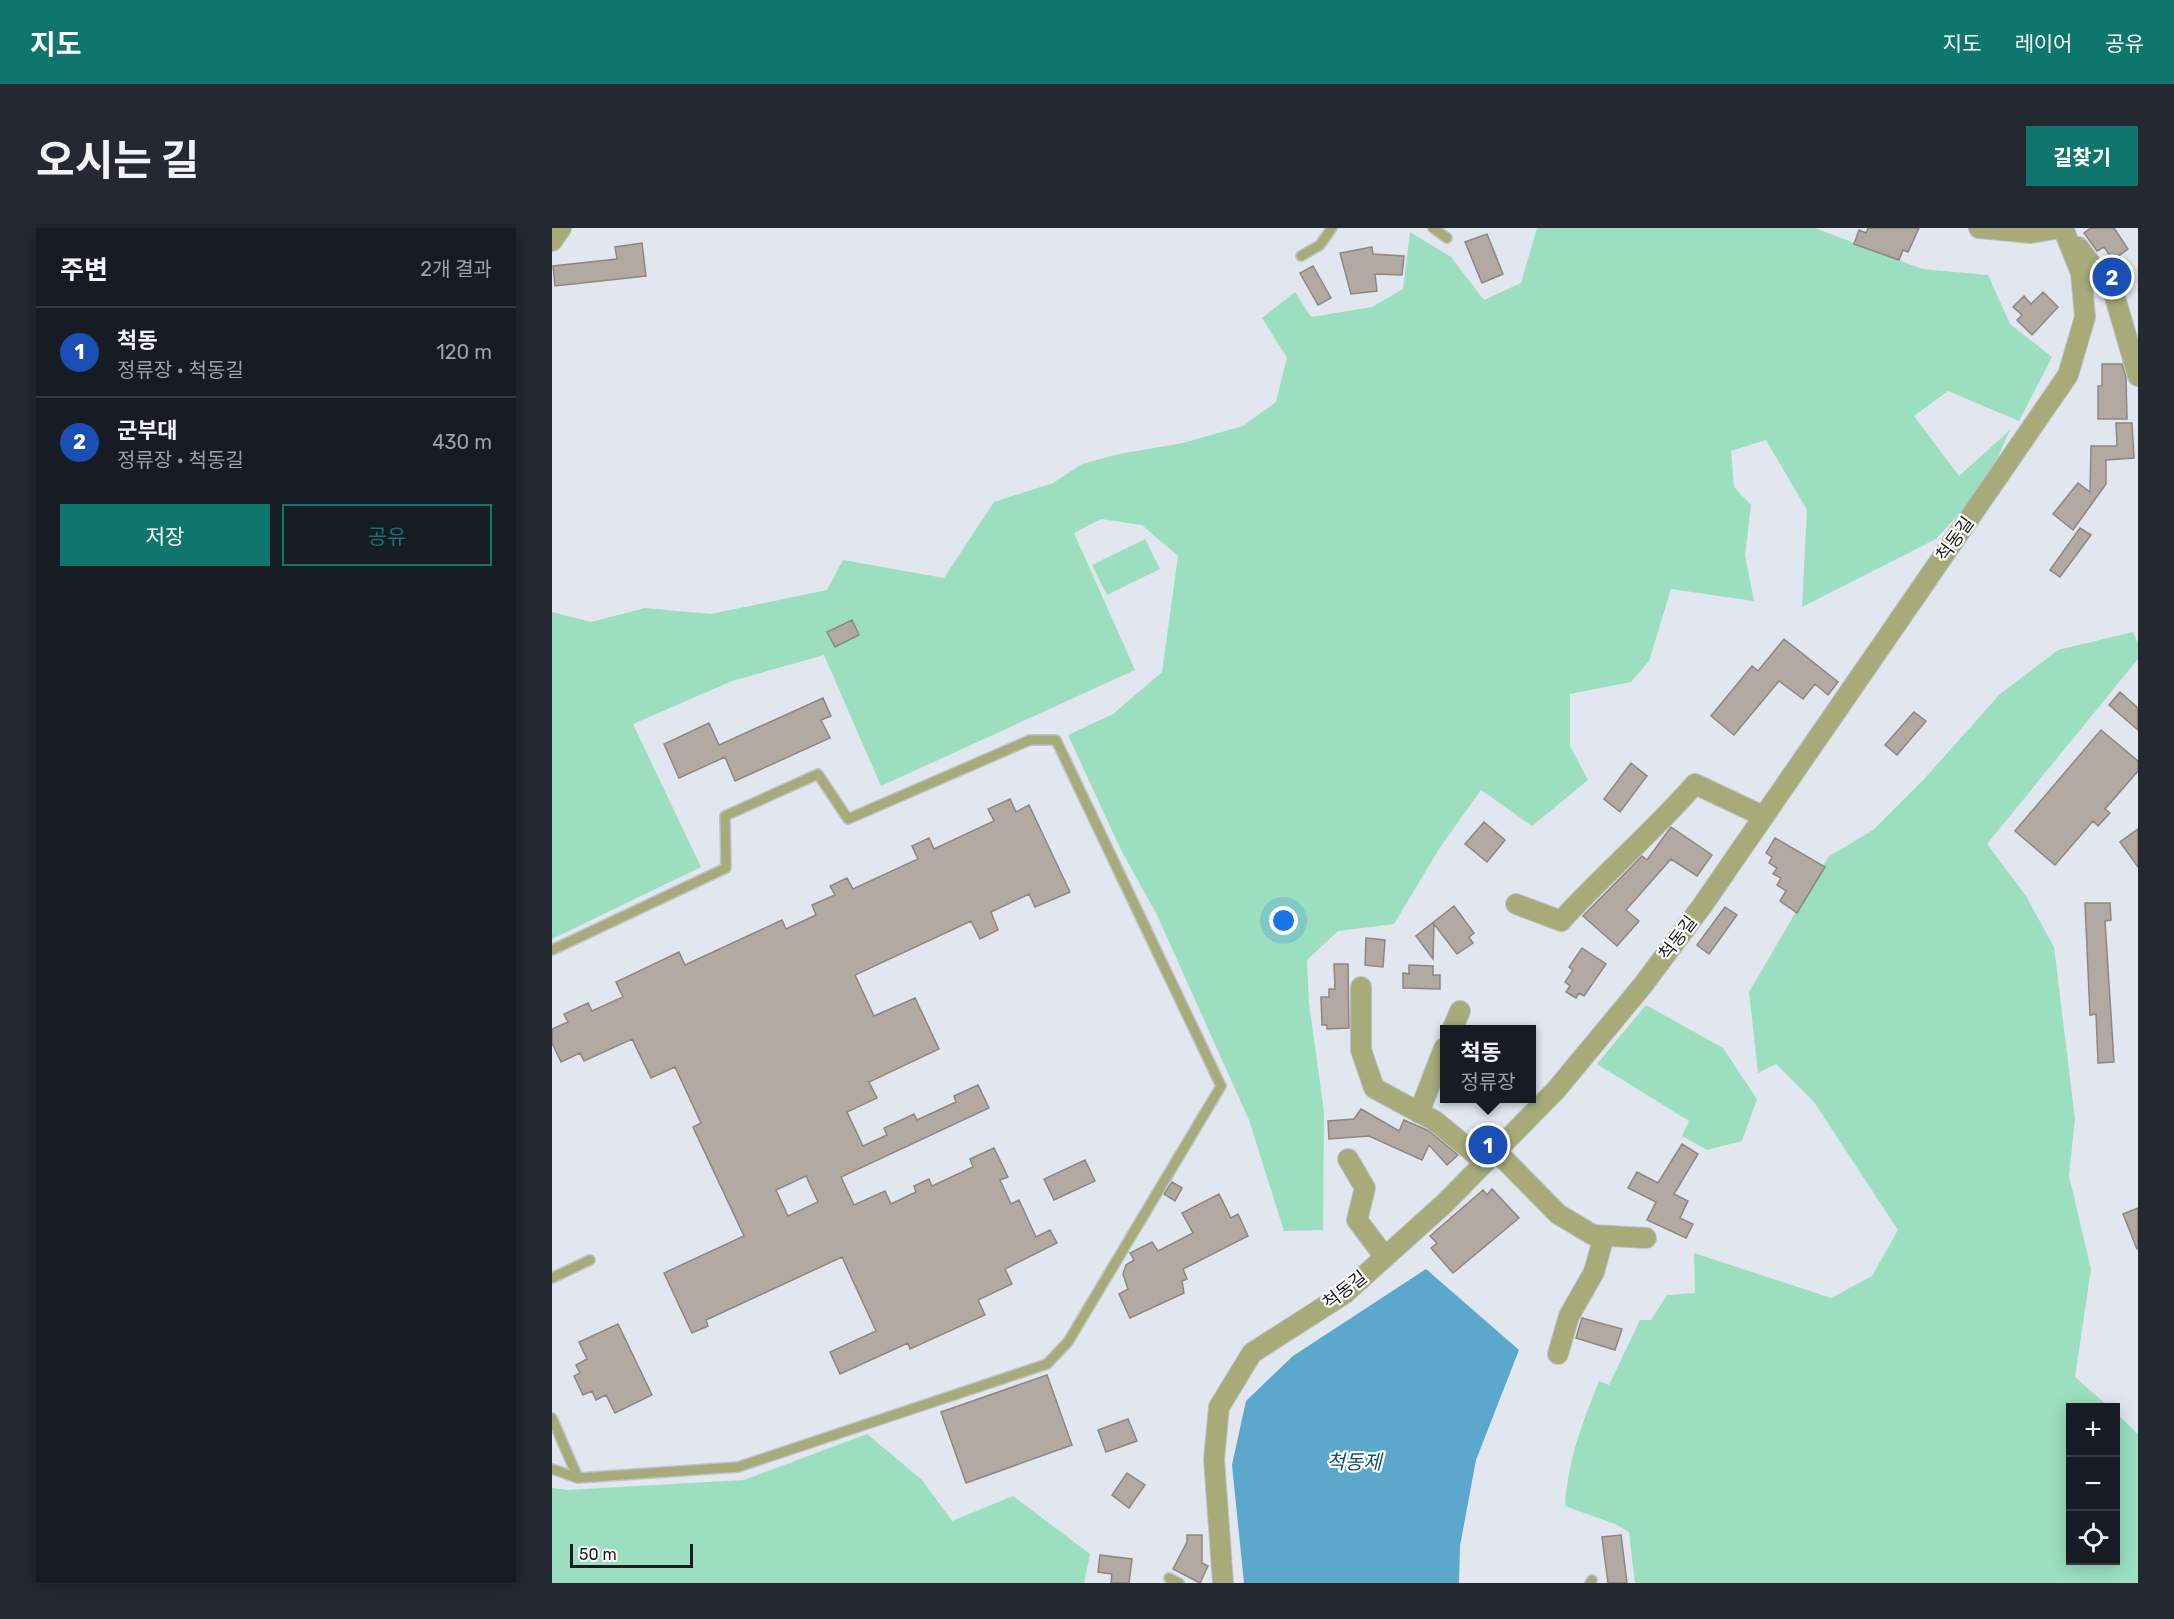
<!DOCTYPE html>
<html lang="ko">
<head>
<meta charset="utf-8">
<style>
  :root { --surface:#171b24; --page:#242831; --text:#f1f3f6; --muted:#9ea1a6; --line:#363941; --accent:#0f766e }
  body { margin:0; font-family:Rubik,"Noto Sans KR",sans-serif; background:var(--page); color:var(--text) }
  .controls { position:absolute; right:18px; bottom:18px; display:grid; overflow:hidden; border-radius:0px; box-shadow:0 3px 15px #0003 }
  .controls button { width:54px; height:54px; display:grid; place-items:center; padding:0; border:0; border-bottom:2px solid var(--line); background:var(--surface); color:var(--text); font:30px sans-serif }
  .scale { position:absolute; left:18px; bottom:15px; width:123px; box-sizing:border-box; padding-left:6px; border:3px solid #1a1c1f; border-top:0; font-size:16px; line-height:21px; white-space:nowrap; color:#1a1c1f; -webkit-text-stroke:4px #fff; paint-order:stroke }
  .you { position:absolute; left:732px; top:693px; width:21px; height:21px; margin:-15px; border:4px solid #fff; border-radius:50%; background:#1a73e8; box-shadow:0 0 0 9px #1a73e833 }
  .badge { display:grid; place-items:center; width:39px; height:39px; border-radius:50%; background:var(--accent); color:#fff; font-size:20px; font-weight:700 }
  .pin { position:absolute; translate:-50% -50%; border:3px solid #fff; box-shadow:0 2px 6px #0006 }
  .popup { position:absolute; left:888px; top:797px; width:96px; height:78px; box-sizing:border-box; display:grid; place-content:center; border-radius:0px; background:var(--surface); filter:drop-shadow(0 2px 4px #0005); font-size:20px; white-space:nowrap; color:var(--muted) }
  .popup b { font-size:22px; color:var(--text) }
  .popup::after { content:''; position:absolute; left:50%; top:100%; margin-left:-12px; border:12px solid transparent; border-top-color:var(--surface) }
  .list { margin:0; padding:0; list-style:none }
  h2 { display:flex; justify-content:space-between; align-items:center; height:78px; margin:0; padding:0 24px; font-size:26px }
  h2 small { font-size:20px; font-weight:400; color:var(--muted) }
  .list li { display:grid; grid-template-columns:39px 1fr auto; gap:18px; align-items:center; box-sizing:border-box; height:90px; padding:0 24px; border-top:2px solid var(--line) }
  .list b { display:block; font-size:22px; white-space:nowrap }
  .list p { margin:0; font-size:20px; white-space:nowrap; color:var(--muted) }
  .list em { font-size:20px; font-style:normal; color:var(--muted) }
  .actions { display:flex; gap:12px; padding:18px 24px }
  .actions a { flex:1; padding:14px 0; border:2px solid var(--accent); border-radius:0px; text-align:center; font-size:21px; color:var(--accent) }
  .actions .main { background:var(--accent); color:#fff }
  .icon { flex:none; width:33px; height:33px; fill:none; stroke:currentColor; stroke-width:2; stroke-linecap:round; stroke-linejoin:round }
  .map { position:relative; flex:none; width:1586px; height:1355px; overflow:hidden; border-radius:0px }
  header { display:flex; align-items:center; gap:36px; box-sizing:border-box; height:84px; padding:0 30px; background:var(--accent); color:#fff }
  header strong { font-size:28px }
  nav { display:flex; gap:33px; margin-inline-start:auto; font-size:21px }
  .intro { display:flex; align-items:center; justify-content:space-between; box-sizing:border-box; height:144px; padding:0 36px }
  h1 { margin:0; font-size:42px }
  .button { padding:15px 27px; border-radius:0px; background:var(--accent); color:#fff; font-size:21px; font-weight:700 }
  main { display:flex; gap:36px; padding:0 36px }
  aside { flex:1; background:var(--surface); border-radius:0px; box-shadow:0 3px 15px #0003 }
  .map>svg:first-child { display:block }
</style>
</head>
<body>
<header>
<strong>지도</strong>
<nav><a>지도</a><a>레이어</a><a>공유</a></nav>
</header>
<div class="intro"><h1>오시는 길</h1><a class="button">길찾기</a></div>
<main>
<aside>
<h2>주변<small>2개 결과</small></h2>
<ul class="list">
<li><span class="badge" style="background:#1a4fb4">1</span><div><b>척동</b><p>정류장 · 척동길</p></div><em>120 m</em></li>
<li><span class="badge" style="background:#1a4fb4">2</span><div><b>군부대</b><p>정류장 · 척동길</p></div><em>430 m</em></li>
</ul>
<div class="actions"><a class="main">저장</a><a>공유</a></div>
</aside>
<div class="map">
<svg width="1586" height="1355" viewBox="0 0 1586 1355">
  <rect width="100%" height="100%" fill="#e1e6ef"/>
  <path fill="#9bdfc0" d="M 985,0 L 1263,0 L 1370,41 L 1436,47 L 1458,96 L 1500,129 L 1467,193 L 1396,163 L 1362,188 L 1407,248 L 1458,202 L 1433,257 L 1384,311 L 1250,379 L 1255,282 L 1214,212 L 1179,223 L 1182,259 L 1199,277 L 1193,327 L 1202,373 L 1119,361 L 1097,433 L 1079,454 L 1018,466 L 1018,518 L 1036,552 L 980,598 L 929,562 L 887,621 L 842,696 L 786,703 L 755,732 L 757,775 L 772,884 L 771,1002 L 732,1003 L 697,892 L 605,687 L 569,622 L 516,507 L 561,486 L 610,444 L 626,328 L 590,297 L 549,291 L 522,305 L 583,442 L 329,558 L 272,427 L 180,453 L 81,496 L 149,639 L 0,711 L 0,384 L 39,394 L 93,380 L 159,386 L 275,362 L 291,332 L 392,350 L 442,274 L 501,255 L 530,236 L 567,226 L 631,215 L 691,198 L 724,174 L 735,130 L 710,90 L 743,64 L 759,89 L 820,79 L 851,61 L 858,4 L 899,29 L 932,72 L 969,55 Z
    M 593,311 L 608,341 L 555,367 L 540,337 Z
    M 1581,404 L 1586,415 L 1586,431 L 1435,616 L 1474,668 L 1502,719 L 1523,891 L 1517,948 L 1539,1041 L 1523,1149 L 1557,1179 L 1518,1180 L 1518,1332 L 1564,1332 L 1564,1185 L 1586,1206 L 1586,1355 L 1083,1355 L 1077,1304 L 1063,1296 L 1013,1278 C 1016,1231 1030,1196 1047,1153 L 1057,1157 L 1088,1092 L 1099,1092 L 1115,1067 L 1143,1065 L 1142,1025 L 1279,1070 L 1320,1048 L 1346,1002 L 1262,874 L 1224,836 L 1206,845 L 1197,764 L 1276,629 L 1321,602 L 1374,549 L 1448,466 L 1506,422 Z
    M 1094,777 L 1171,820 L 1205,871 L 1190,913 L 1155,922 L 1130,908 L 1137,893 L 1045,836 Z
    M 315,1206 L 370,1252 L 400,1293 L 461,1268 L 538,1326 L 532,1355 L 0,1355 L 0,1260 L 15,1262 L 192,1252 Z"/>
  <path fill="#5ca8cc" d="M 874,1041 L 967,1122 L 924,1232 L 908,1318 L 907,1355 L 692,1355 L 680,1237 L 694,1173 L 741,1128 Z"/>
  <path fill="#b2a9a3" stroke="#8e8680" stroke-width="1.5" fill-rule="evenodd" d="M 1316,0 L 1367,0 L 1356,24 L 1351,22 L 1347,32 L 1302,16 L 1307,2 L 1314,5 Z
    M 1539,0 L 1562,0 L 1576,21 L 1561,32 L 1552,19 L 1545,23 L 1532,5 Z
    M 935,6 L 951,46 L 930,55 L 913,14 Z
    M 90,15 L 94,48 L 3,58 L 1,38 L 65,31 L 63,19 Z
    M 820,19 L 821,26 L 852,28 L 850,47 L 823,46 L 825,63 L 799,66 L 788,25 Z
    M 761,38 L 779,70 L 766,77 L 748,45 Z
    M 1491,64 L 1506,79 L 1480,107 L 1465,92 L 1470,87 L 1461,79 L 1472,68 L 1479,76 Z
    M 1550,136 L 1570,136 L 1574,149 L 1575,191 L 1546,191 L 1546,158 L 1550,158 Z
    M 1564,195 L 1580,195 L 1582,230 L 1554,232 L 1554,256 L 1521,302 L 1501,286 L 1526,255 L 1538,264 L 1539,218 L 1565,218 Z
    M 1528,300 L 1539,307 L 1508,349 L 1498,342 Z
    M 300,392 L 307,407 L 283,419 L 275,404 Z
    M 1232,411 L 1286,454 L 1276,467 L 1263,456 L 1251,471 L 1227,453 L 1182,507 L 1159,488 L 1200,438 L 1206,443 Z
    M 1568,464 L 1586,480 L 1586,502 L 1557,477 Z
    M 271,470 L 279,488 L 269,492 L 278,510 L 183,553 L 173,529 L 127,550 L 112,516 L 157,495 L 167,517 Z
    M 1362,484 L 1374,493 L 1345,527 L 1333,517 Z
    M 1549,502 L 1586,533 L 1586,543 L 1553,581 L 1558,585 L 1546,598 L 1541,593 L 1503,637 L 1463,603 Z
    M 1079,535 L 1095,548 L 1068,584 L 1052,571 Z
    M 458,571 L 464,584 L 477,577 L 518,664 L 483,679 L 477,666 L 439,684 L 446,702 L 428,711 L 419,693 L 303,747 L 322,788 L 363,770 L 387,821 L 317,854 L 325,870 L 295,884 L 311,918 L 335,907 L 332,900 L 362,886 L 365,892 L 404,874 L 402,868 L 426,857 L 437,880 L 289,949 L 302,977 L 333,963 L 339,976 L 364,964 L 362,958 L 377,951 L 380,958 L 421,939 L 418,931 L 442,920 L 456,949 L 448,952 L 459,976 L 467,972 L 484,1009 L 498,1002 L 505,1015 L 453,1041 L 460,1056 L 426,1072 L 433,1087 L 358,1121 L 356,1115 L 288,1146 L 278,1124 L 324,1103 L 290,1029 L 154,1092 L 156,1098 L 140,1105 L 112,1045 L 192,1008 L 141,899 L 149,895 L 123,839 L 99,850 L 80,811 L 32,833 L 28,825 L 9,834 L 0,815 L 0,801 L 16,794 L 12,786 L 36,775 L 40,783 L 71,769 L 64,754 L 127,724 L 133,737 L 230,692 L 234,701 L 264,687 L 260,677 L 283,667 L 278,658 L 295,650 L 301,661 L 366,631 L 360,618 L 377,610 L 382,621 L 442,593 L 436,581 ZM 254,948 L 266,974 L 236,988 L 224,962 Z
    M 932,594 L 953,612 L 935,634 L 913,616 Z
    M 1119,599 L 1160,627 L 1145,648 L 1119,631 L 1074,682 L 1087,693 L 1065,718 L 1031,688 L 1090,628 L 1095,632 Z
    M 1586,601 L 1586,639 L 1568,614 Z
    M 1223,610 L 1273,639 L 1245,685 L 1228,673 L 1234,663 L 1225,657 L 1229,650 L 1221,646 L 1225,640 L 1217,635 L 1220,629 L 1214,625 Z
    M 1533,675 L 1558,675 L 1559,692 L 1553,693 L 1562,834 L 1546,835 L 1544,786 L 1538,787 Z
    M 902,678 L 922,705 L 917,709 L 921,715 L 905,726 L 882,696 L 881,731 L 864,708 Z
    M 1173,679 L 1185,687 L 1157,726 L 1145,717 Z
    M 814,710 L 833,712 L 831,739 L 813,737 Z
    M 1030,720 L 1054,736 L 1032,768 L 1027,765 L 1024,770 L 1014,764 L 1018,758 L 1013,754 L 1021,742 L 1017,739 Z
    M 782,736 L 796,736 L 797,800 L 775,801 L 775,797 L 770,797 L 769,769 L 777,769 L 777,761 L 783,761 Z
    M 857,737 L 881,738 L 881,747 L 888,747 L 888,761 L 851,760 L 851,745 L 857,746 Z
    M 809,881 L 847,903 L 852,892 L 877,903 L 906,927 L 895,937 L 877,917 L 870,932 L 817,908 L 777,911 L 776,893 L 802,891 Z
    M 1130,916 L 1146,926 L 1122,966 L 1136,973 L 1128,990 L 1141,996 L 1134,1010 L 1095,992 L 1104,974 L 1076,960 L 1085,944 L 1106,955 Z
    M 533,932 L 543,953 L 502,972 L 492,951 Z
    M 620,954 L 630,960 L 623,973 L 612,966 Z
    M 940,961 L 967,990 L 901,1045 L 879,1020 L 885,1015 L 878,1008 L 931,962 L 935,967 Z
    M 667,966 L 679,990 L 686,986 L 696,1008 L 631,1041 L 635,1051 L 630,1053 L 632,1065 L 578,1090 L 567,1066 L 576,1061 L 571,1046 L 574,1037 L 582,1032 L 578,1025 L 600,1014 L 606,1023 L 641,1005 L 630,985 Z
    M 1586,980 L 1586,1021 L 1585,1021 L 1571,986 Z
    M 1030,1090 L 1070,1101 L 1063,1122 L 1024,1110 Z
    M 66,1096 L 100,1167 L 63,1185 L 54,1167 L 44,1172 L 40,1163 L 31,1167 L 22,1148 L 28,1145 L 24,1137 L 35,1131 L 27,1114 Z
    M 495,1147 L 520,1217 L 414,1255 L 389,1184 Z
    M 576,1191 L 585,1213 L 554,1224 L 546,1202 Z
    M 575,1245 L 593,1257 L 577,1280 L 560,1267 Z
    M 635,1307 L 650,1307 L 650,1335 L 656,1338 L 648,1355 L 621,1341 L 635,1314 Z
    M 1069,1307 L 1075,1355 L 1056,1355 L 1050,1309 Z
    M 548,1327 L 580,1331 L 577,1355 L 559,1355 L 560,1346 L 546,1344 Z"/>
  <g fill="none" stroke-linecap="round" stroke-linejoin="round">
    <g stroke="#bdc2ca" stroke-width="12">
      <path id="service" d="M 881,0 L 895,10
        M 749,28 L 768,17 L 780,0
        M 0,722 L 174,640 L 173,588 L 266,546 L 296,591 L 478,512 L 504,512 L 669,858 L 516,1114 L 495,1136 L 186,1239 L 26,1250 L 0,1241
        M 0,1050 L 38,1032
        M 0,1190 L 26,1250
        M 617,1350 L 627,1355
        M 1038,1355 L 1040,1352"/>
    </g>
    <g stroke="#bdc2ca" stroke-width="22">
      <path id="minor" d="M 1427,0 L 1479,5 L 1508,0
        M 0,13 L 9,0
        M 1526,19 L 1562,66 L 1586,148
        M 964,676 L 1009,693 C 1052,646 1101,604 1143,556 L 1211,588
        M 809,759 L 809,822 L 822,860 L 883,893 L 933,934
        M 900,802 L 908,783
        M 867,885 L 892,820
        M 944,923 L 1006,986 L 1041,1007 L 1094,1010
        M 796,931 L 813,960 L 805,992 L 833,1029
        M 1006,1126 L 1017,1088 L 1042,1044 L 1052,1008
        M 671,1355 L 662,1231 L 667,1179 L 700,1125 L 792,1066 L 893,975 L 1004,862 L 1091,757 L 1150,678 L 1516,147 L 1533,89 L 1529,45 L 1511,0"/>
    </g>
    <use href="#service" stroke="#a6ab79" stroke-width="9"/>
    <use href="#minor" stroke="#a6ab79" stroke-width="20"/>
  </g>
  <g text-anchor="middle" dominant-baseline="central" stroke-width="4.5" stroke-linejoin="round" paint-order="stroke">
    <g font-size="18" fill="#1a1c1f" stroke="#fff">
      <text transform="translate(1403 311) rotate(-54)">척동길</text>
      <text transform="translate(1126 710) rotate(-53)">척동길</text>
      <text transform="translate(793 1062) rotate(-38)">척동길</text>
    </g>
    <g font-size="20" font-style="italic" fill="#115069" stroke="#fff">
      <text x="802" y="1234">척동제</text>
    </g>
  </g>
</svg>
<div class="controls">
<button>+</button>
<button>−</button>
<button><svg class="icon" aria-label="locate" viewBox="0 0 24 24"><circle cx="12" cy="12" r="6"/><path d="M12 2v4M12 18v4M2 12h4M18 12h4"/></svg></button>
</div>
<div class="scale">50 m</div>
<div class="you"></div>
<div class="pin badge" style="left:936px;top:917px;background:#1a4fb4">1</div>
<div class="popup"><b>척동</b>정류장</div>
<div class="pin badge" style="left:1560px;top:49px;background:#1a4fb4">2</div>
</div>
</main>
</body>
</html>
